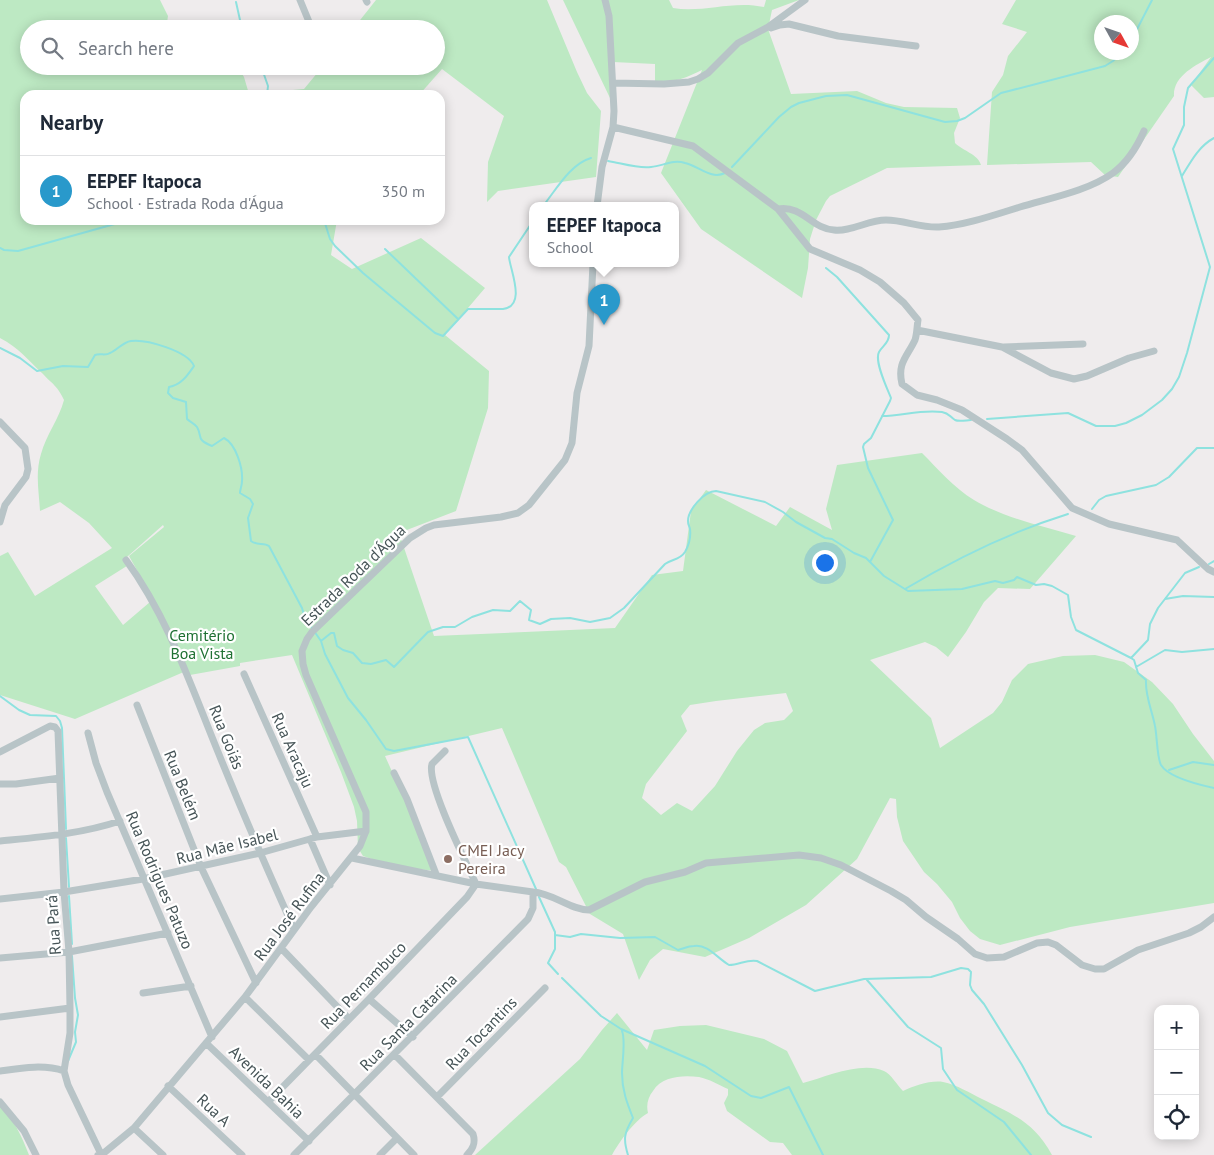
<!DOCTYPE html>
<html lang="en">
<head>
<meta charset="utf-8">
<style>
  :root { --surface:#fff; --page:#f6f6f7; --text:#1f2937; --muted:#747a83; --line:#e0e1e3; --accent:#2999cb }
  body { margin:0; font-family:"PT Sans",sans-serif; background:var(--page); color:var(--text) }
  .controls { position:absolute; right:15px; bottom:15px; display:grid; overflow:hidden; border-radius:10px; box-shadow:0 2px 12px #0003 }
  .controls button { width:45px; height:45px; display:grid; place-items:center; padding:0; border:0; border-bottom:1px solid var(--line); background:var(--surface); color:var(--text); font:25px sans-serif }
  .compass { position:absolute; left:1094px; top:15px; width:45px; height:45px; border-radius:50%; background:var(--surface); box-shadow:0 2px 12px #0003; rotate:130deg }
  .you { position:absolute; left:824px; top:562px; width:18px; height:18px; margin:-12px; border:4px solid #fff; border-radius:50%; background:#1a73e8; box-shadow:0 0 0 8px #1a73e833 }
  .badge { display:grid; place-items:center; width:32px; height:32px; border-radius:50%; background:var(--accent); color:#fff; font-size:16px; font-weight:700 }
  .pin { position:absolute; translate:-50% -41px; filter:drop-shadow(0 1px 2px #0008) }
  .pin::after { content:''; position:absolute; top:26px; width:18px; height:15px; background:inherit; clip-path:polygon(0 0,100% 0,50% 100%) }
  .popup { position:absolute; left:529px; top:202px; width:150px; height:65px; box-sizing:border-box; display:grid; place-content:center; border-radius:10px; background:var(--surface); filter:drop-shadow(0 1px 4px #0005); font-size:16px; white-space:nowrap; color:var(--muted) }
  .popup b { font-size:19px; color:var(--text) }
  .popup::after { content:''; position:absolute; left:50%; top:100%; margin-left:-10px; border:10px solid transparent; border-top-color:var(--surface) }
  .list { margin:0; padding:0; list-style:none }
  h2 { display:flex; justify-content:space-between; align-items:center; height:65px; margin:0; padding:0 20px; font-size:21px }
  h2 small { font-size:16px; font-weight:400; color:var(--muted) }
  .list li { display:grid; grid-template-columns:32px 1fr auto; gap:15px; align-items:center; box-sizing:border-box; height:70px; padding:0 20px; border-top:1px solid var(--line) }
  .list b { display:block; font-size:19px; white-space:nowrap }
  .list p { margin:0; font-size:16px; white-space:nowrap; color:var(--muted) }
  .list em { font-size:16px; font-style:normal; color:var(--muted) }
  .icon { flex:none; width:28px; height:28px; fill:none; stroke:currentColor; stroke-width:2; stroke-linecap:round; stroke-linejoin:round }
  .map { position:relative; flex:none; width:1214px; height:1155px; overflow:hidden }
  .search { position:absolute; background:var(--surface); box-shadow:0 2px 12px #0003; left:20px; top:20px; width:425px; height:55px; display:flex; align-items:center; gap:12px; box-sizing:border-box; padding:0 18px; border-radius:28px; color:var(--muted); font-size:19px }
  .panel { position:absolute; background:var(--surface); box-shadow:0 2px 12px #0003; left:20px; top:90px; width:425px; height:135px; border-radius:15px }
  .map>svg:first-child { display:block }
</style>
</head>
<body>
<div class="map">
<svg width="1214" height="1155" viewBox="0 0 1214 1155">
  <rect width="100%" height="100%" fill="#efeced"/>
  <path fill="#bde9c3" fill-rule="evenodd" d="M 0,0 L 160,0 L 168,16 L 166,29 L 29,29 L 29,66 L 237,66 L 244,77 L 249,94 L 304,89 L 323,66 L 436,66 L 436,29 L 353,29 L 376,0 L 547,0 L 577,72 L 587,93 L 601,111 L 596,177 L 498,191 L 487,202 L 488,162 L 504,116 L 442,69 L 419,95 L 25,95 L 25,220 L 337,220 L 331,255 L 352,269 L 421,238 L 485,288 L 445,335 L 489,371 L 488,408 L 456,511 L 399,533 L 434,636 L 615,628 L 652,575 L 683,571 L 691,511 L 706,490 L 776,526 L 790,507 L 832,530 L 826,509 L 837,465 L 922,453 C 938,469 954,488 974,500 C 1004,518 1042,526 1076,536 L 1030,589 L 998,588 L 984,602 L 966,632 L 948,657 L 936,647 L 925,642 L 870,660 L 931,718 L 940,748 L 993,713 L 1002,702 L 1012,680 L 1028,664 L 1063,656 L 1095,655 L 1124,662 L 1152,682 L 1173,704 L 1193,734 L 1214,761 L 1214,903 L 1070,927 L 1000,945 L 980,939 L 970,931 L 960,918 L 952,902 L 937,884 L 924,872 L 903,841 L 897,817 L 896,799 L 890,798 L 857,859 L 806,905 L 749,938 L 705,957 L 663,949 L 650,960 L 639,980 L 623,934 L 590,914 L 566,867 L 559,862 L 502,728 L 385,756 L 437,871 L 395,867 L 363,856 L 358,848 L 357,821 L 354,807 L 341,772 L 292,655 L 240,663 L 240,666 L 190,675 L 161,613 L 129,556 L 164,527 L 163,525 L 127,557 L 130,564 L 95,586 L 123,625 L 150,602 L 186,671 L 75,719 L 0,695 L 0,556 L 8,552 L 35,596 L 112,548 L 89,523 L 60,502 L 40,511 C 39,492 35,473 41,454 C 46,435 59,419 64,400 C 57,385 53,385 42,373 C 27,359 19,348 0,338 ZM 786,693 L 793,711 L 784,720 L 765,723 L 754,730 L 737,751 L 715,786 L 692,811 L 677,803 L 661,815 L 642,798 L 646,784 L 687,731 L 681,716 L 690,705 L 716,701 Z
    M 563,0 L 669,0 L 673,8 C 703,13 733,0 764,7 L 766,0 L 799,0 L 772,10 L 768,29 L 791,94 L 857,91 L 886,103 L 904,107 L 957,108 L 960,118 L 954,133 L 955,143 C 963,151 978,154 981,165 L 887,168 L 830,196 L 826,201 L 816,220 L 810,239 L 808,268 L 802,298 L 701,229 L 661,173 L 702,70 C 683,79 678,82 655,81 L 655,64 L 613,62 L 610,98 Z
    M 1016,0 L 1214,0 L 1214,97 L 1204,98 L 1191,85 L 1211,57 C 1196,65 1173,76 1174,96 L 1118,177 L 1105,175 L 1091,162 L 987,165 L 992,92 L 1003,75 L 1008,56 L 1027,32 L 1002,24 ZM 1102,22 L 1132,22 L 1132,52 L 1102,52 Z
    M 617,1013 L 647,1050 L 654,1030 L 680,1026 L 706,1025 L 764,1039 L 787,1051 L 803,1083 C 826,1077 861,1061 884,1071 C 891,1074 897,1085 903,1091 C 914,1086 931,1080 943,1082 C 957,1085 970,1093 982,1099 C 1014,1115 1034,1122 1052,1155 L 792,1155 L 783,1143 L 770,1142 L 727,1111 L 724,1103 L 728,1095 L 728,1089 C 719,1085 709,1079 699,1077 C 683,1075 662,1076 653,1091 C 648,1097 646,1105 648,1113 C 635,1120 619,1142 612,1155 L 475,1155 L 580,1059 L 602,1030 Z
    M 0,1105 C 14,1119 22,1137 29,1155 L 0,1155 Z"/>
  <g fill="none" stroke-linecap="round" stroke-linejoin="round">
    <path stroke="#8ee2df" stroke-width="2" d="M 236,2 L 242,29
      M 1132,39 L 1152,0
      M 261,66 L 268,86 L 267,95
      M 608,161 C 621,163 638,169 651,167 C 663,166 673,159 685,163 C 699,166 711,180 725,173
      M 732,167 L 779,117 L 791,107 L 799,103 L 826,96 L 847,95 L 945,122 L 957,121 L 965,118 L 1001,93 L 1009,91 L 1105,66 L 1113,61 L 1122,52
      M 1182,176 C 1191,161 1199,146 1214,138
      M 543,206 C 556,190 570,164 591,158
      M 324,220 L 330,239 L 335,246 L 363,273 L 435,333 L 443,336 L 468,309 L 503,309 C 527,306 510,270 509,257 L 533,221
      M 0,248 L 4,250 L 18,251 L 129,220
      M 385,249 L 458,319
      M 826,268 L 837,277 L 889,335 C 889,343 883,345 879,352 C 874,361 887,388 891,398 L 890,401 L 871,438 L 864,444 L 863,447 L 868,468 L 893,520 L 870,562
      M 0,348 L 20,358 L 37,371 L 63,366 L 88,367 L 95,355 C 100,353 106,356 110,353 C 117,350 123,342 131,341 C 146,339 188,351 194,366 C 187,376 181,385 169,387 L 168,393 L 173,398 L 186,402 L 187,419 C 190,422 194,423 197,427 C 203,437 195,439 212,446 L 224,438 C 236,444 243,468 242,481 C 242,486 240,489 240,493 L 250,499 L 253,504 L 248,518 L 251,541 C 257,546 264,542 269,546 L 302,608 L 305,618 L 321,641 L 325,654 L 348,698 L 366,720 L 386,749 L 394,751 L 468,737 L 536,889
      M 882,416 C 902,416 921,409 942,412 C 949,413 950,417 955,420 C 959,422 967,420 971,420
      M 987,419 L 1068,413 L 1096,426 L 1115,426 L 1126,423 L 1142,415 L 1162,400 L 1172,389 L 1179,377 L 1187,353 L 1210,267 L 1173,149 L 1184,125 L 1184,107 L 1188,88 L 1214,58
      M 1092,509 L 1099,500 L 1106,496 L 1156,485 L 1169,477 L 1197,448 L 1214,448
      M 1209,564 L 1214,561
      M 905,589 C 957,558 1010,532 1068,514
      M 1165,599 L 1183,596 L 1214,597
      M 321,641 L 331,633 L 334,633 L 337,646 L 343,650 L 353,653 L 362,663 L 371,664 L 386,660 L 394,667 L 428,632 L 443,627 L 455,627 L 472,617 L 493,610 L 510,611 L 520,601 L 531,610 L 529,620 L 540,624 L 551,619 L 570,618 L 590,622 L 610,618 L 624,608 L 665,564 C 672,559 680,560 685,552 C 689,545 691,537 690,529 C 689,525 688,525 688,521 C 688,510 704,491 716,491 L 765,502 L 783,512 L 796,522 L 825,538 L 832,539 L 854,553 L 866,558 L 884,576 L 908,591 L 962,589 L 995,581 L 1003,583 L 1014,580 L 1017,577 L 1036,585 L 1044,584 L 1052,586 L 1068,595 L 1071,617 L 1076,630 L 1131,658 L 1134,660 L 1138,673 L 1146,680 C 1145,696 1152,710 1155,726 C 1157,735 1157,758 1161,765 C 1169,778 1200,785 1214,788
      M 1131,658 L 1148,640 L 1150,624 L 1158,608 L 1185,573 L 1199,567
      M 1136,667 L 1165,650 L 1182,652 L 1214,649
      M 0,696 L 19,710 L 30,715 L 56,716 L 60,721 L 62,728 L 66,829
      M 1169,770 L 1193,762 L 1214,765
      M 66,838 L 69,887
      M 69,896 L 72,944
      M 539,897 L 555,932 L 555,949 L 548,963 L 558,974
      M 555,935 L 570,937 L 581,934 L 620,938 L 655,937 L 678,950 C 683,949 688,946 694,946 C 708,944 717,958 729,965 C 739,965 747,959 757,961 L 815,991 L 864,979 L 931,977 L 961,968 L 968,969 L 971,972 L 970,985 L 972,990 L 984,1004 L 1022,1065 L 1048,1113 L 1062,1125 L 1091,1137
      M 562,978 L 601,1016 L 621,1029 L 705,1066 L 751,1096 L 761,1098 L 789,1087 L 823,1155
      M 867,980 L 908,1027 L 941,1048 L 943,1069 L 957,1090 L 1004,1122 L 1031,1155
      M 622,1031 C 626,1041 622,1062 622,1073 C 622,1090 627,1103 633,1118 C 624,1133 623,1139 628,1155
      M 68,1061 L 76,1042 L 75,1032 L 78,1015 L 75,998 L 72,956"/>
    <path stroke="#b8c4c7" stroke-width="7" d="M 300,0 L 312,29
      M 366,0 L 367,2
      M 771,28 L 780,25 L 789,24 L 838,36 L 916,46
      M 613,83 L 664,84 L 689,82 L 698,79 L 708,73 L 738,43 L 768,27 L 805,0
      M 613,127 L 693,146 L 778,209 L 810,249 L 860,270 L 880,282 L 904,303 L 918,320 C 917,326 917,334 915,340 C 907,357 897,363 902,384 L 917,395 L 937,400 L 962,410 L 1007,439 L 1022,450 L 1072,508 L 1109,524 L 1177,540 L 1208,569 L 1214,572
      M 597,206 L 602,167 L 613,127 L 614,111 L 609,16 L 605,0
      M 778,209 C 803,205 812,229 834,230 C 851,232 868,220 886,220 C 904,220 921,228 939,227 C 966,225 994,215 1020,207 C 1050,198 1088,191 1113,173 C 1128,162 1137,147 1144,131
      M 917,330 L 1002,347 L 1051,373 L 1074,379 L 1087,376 L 1129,358 L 1154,351
      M 1004,347 L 1083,344
      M 0,422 L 25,448 L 28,469 L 26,477 L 5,505 L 0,522
      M 126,560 C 167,616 190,683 216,747 C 241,809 267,869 294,929
      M 244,674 L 317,837
      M 137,705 L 201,867 L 256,983
      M 88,733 L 96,763 L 107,792 L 212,1037
      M 0,752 L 50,726 L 55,727 L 58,731 L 64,892 L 69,952 L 70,1008 L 70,1033 L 64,1071 L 68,1085 L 101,1154
      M 394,773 L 407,799 L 436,874
      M 0,784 L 16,784 L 60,778
      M 310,839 L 330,885
      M 0,841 C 41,837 81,834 120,821
      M 533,892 C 553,893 570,910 589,910 L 645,882 L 685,872 L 706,863 L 799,855 L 821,858 L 841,865 L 891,891 L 906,900 L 926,917 L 958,939 L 975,954 L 987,958 L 1004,957 L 1037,943 L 1048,942 L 1056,945 L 1082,965 L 1095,969 L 1104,969 L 1138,950 L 1189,933 L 1201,927 L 1214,917
      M 0,899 L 64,892 L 143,879 L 260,853 L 317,837 L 366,831
      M 281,948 L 349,1019
      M 0,958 L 69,952 L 168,933
      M 143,993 L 191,986
      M 245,997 L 309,1060
      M 369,999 L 413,1037
      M 0,1017 L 70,1008
      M 206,1043 L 309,1141
      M 315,1054 L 414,1155
      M 395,1055 L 473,1134 C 476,1143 473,1149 467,1155
      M 0,1071 C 21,1068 44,1064 64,1071
      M 168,1086 L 242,1155
      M 437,1097 L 545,988
      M 0,1102 L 24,1131 L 36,1155
      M 268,1102 L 369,999 L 467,897 L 476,884 C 466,862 426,783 432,764 L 445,751
      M 134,1128 L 163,1155
      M 98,1155 L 105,1152 L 134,1128 L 245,997 L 311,907 L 360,846 L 366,831 L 366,812 L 306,675 L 303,664 L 302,651 L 307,639 L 312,632 L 410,538 L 426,528 L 434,525 L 501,517 L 518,513 L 529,505 L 565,460 L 572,443 L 577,393 L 589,346 L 593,264
      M 294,1155 L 528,919 L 533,908 L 533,892 L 476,884 L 352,858
      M 380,1155 L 397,1138"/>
  </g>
  <circle fill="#8d6e63" stroke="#fff" stroke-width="2" cx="448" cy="859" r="5"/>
  <g text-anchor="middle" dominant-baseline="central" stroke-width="4.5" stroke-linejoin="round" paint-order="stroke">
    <g font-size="16" fill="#465457" stroke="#fff">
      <text transform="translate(353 575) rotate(-44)">Estrada Roda d'Água</text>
      <text transform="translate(227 737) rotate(68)">Rua Goiás</text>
      <text transform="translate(293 750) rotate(66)">Rua Aracaju</text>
      <text transform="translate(183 785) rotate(68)">Rua Belém</text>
      <text transform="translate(227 846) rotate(-14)">Rua Mãe Isabel</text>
      <text transform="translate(160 880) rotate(67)">Rua Rodrigues Patuzo</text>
      <text transform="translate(289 916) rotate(-53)">Rua José Rufina</text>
      <text transform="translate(53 925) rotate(-94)">Rua Pará</text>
      <text transform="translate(363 985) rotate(-46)">Rua Pernambuco</text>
      <text transform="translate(408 1022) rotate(-45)">Rua Santa Catarina</text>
      <text transform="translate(481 1033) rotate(-46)">Rua Tocantins</text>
      <text transform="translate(267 1082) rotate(44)">Avenida Bahia</text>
      <text transform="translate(214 1110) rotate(43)">Rua A</text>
    </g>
    <g font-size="16" fill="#1f7133" stroke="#fff">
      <text x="202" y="635">Cemitério<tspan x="202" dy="18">Boa Vista</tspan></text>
    </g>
    <g font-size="16" fill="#785e54" stroke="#fff" text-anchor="start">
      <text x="458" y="850">CMEI Jacy<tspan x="458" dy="18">Pereira</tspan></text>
    </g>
  </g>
</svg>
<div class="controls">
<button>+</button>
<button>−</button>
<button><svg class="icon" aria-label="locate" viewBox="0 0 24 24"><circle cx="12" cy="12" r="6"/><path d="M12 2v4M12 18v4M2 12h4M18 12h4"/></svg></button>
</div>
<svg class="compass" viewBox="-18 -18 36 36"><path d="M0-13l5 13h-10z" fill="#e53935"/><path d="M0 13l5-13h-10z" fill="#747a83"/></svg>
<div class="you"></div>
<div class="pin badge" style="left:604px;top:325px">1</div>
<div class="popup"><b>EEPEF Itapoca</b>School</div>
<div class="search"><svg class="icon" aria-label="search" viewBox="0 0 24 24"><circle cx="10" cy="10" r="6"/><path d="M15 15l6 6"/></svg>Search here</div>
<section class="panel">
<h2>Nearby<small></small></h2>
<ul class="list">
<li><span class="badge">1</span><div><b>EEPEF Itapoca</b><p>School · Estrada Roda d'Água</p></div><em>350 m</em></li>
</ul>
</section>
</div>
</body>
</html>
